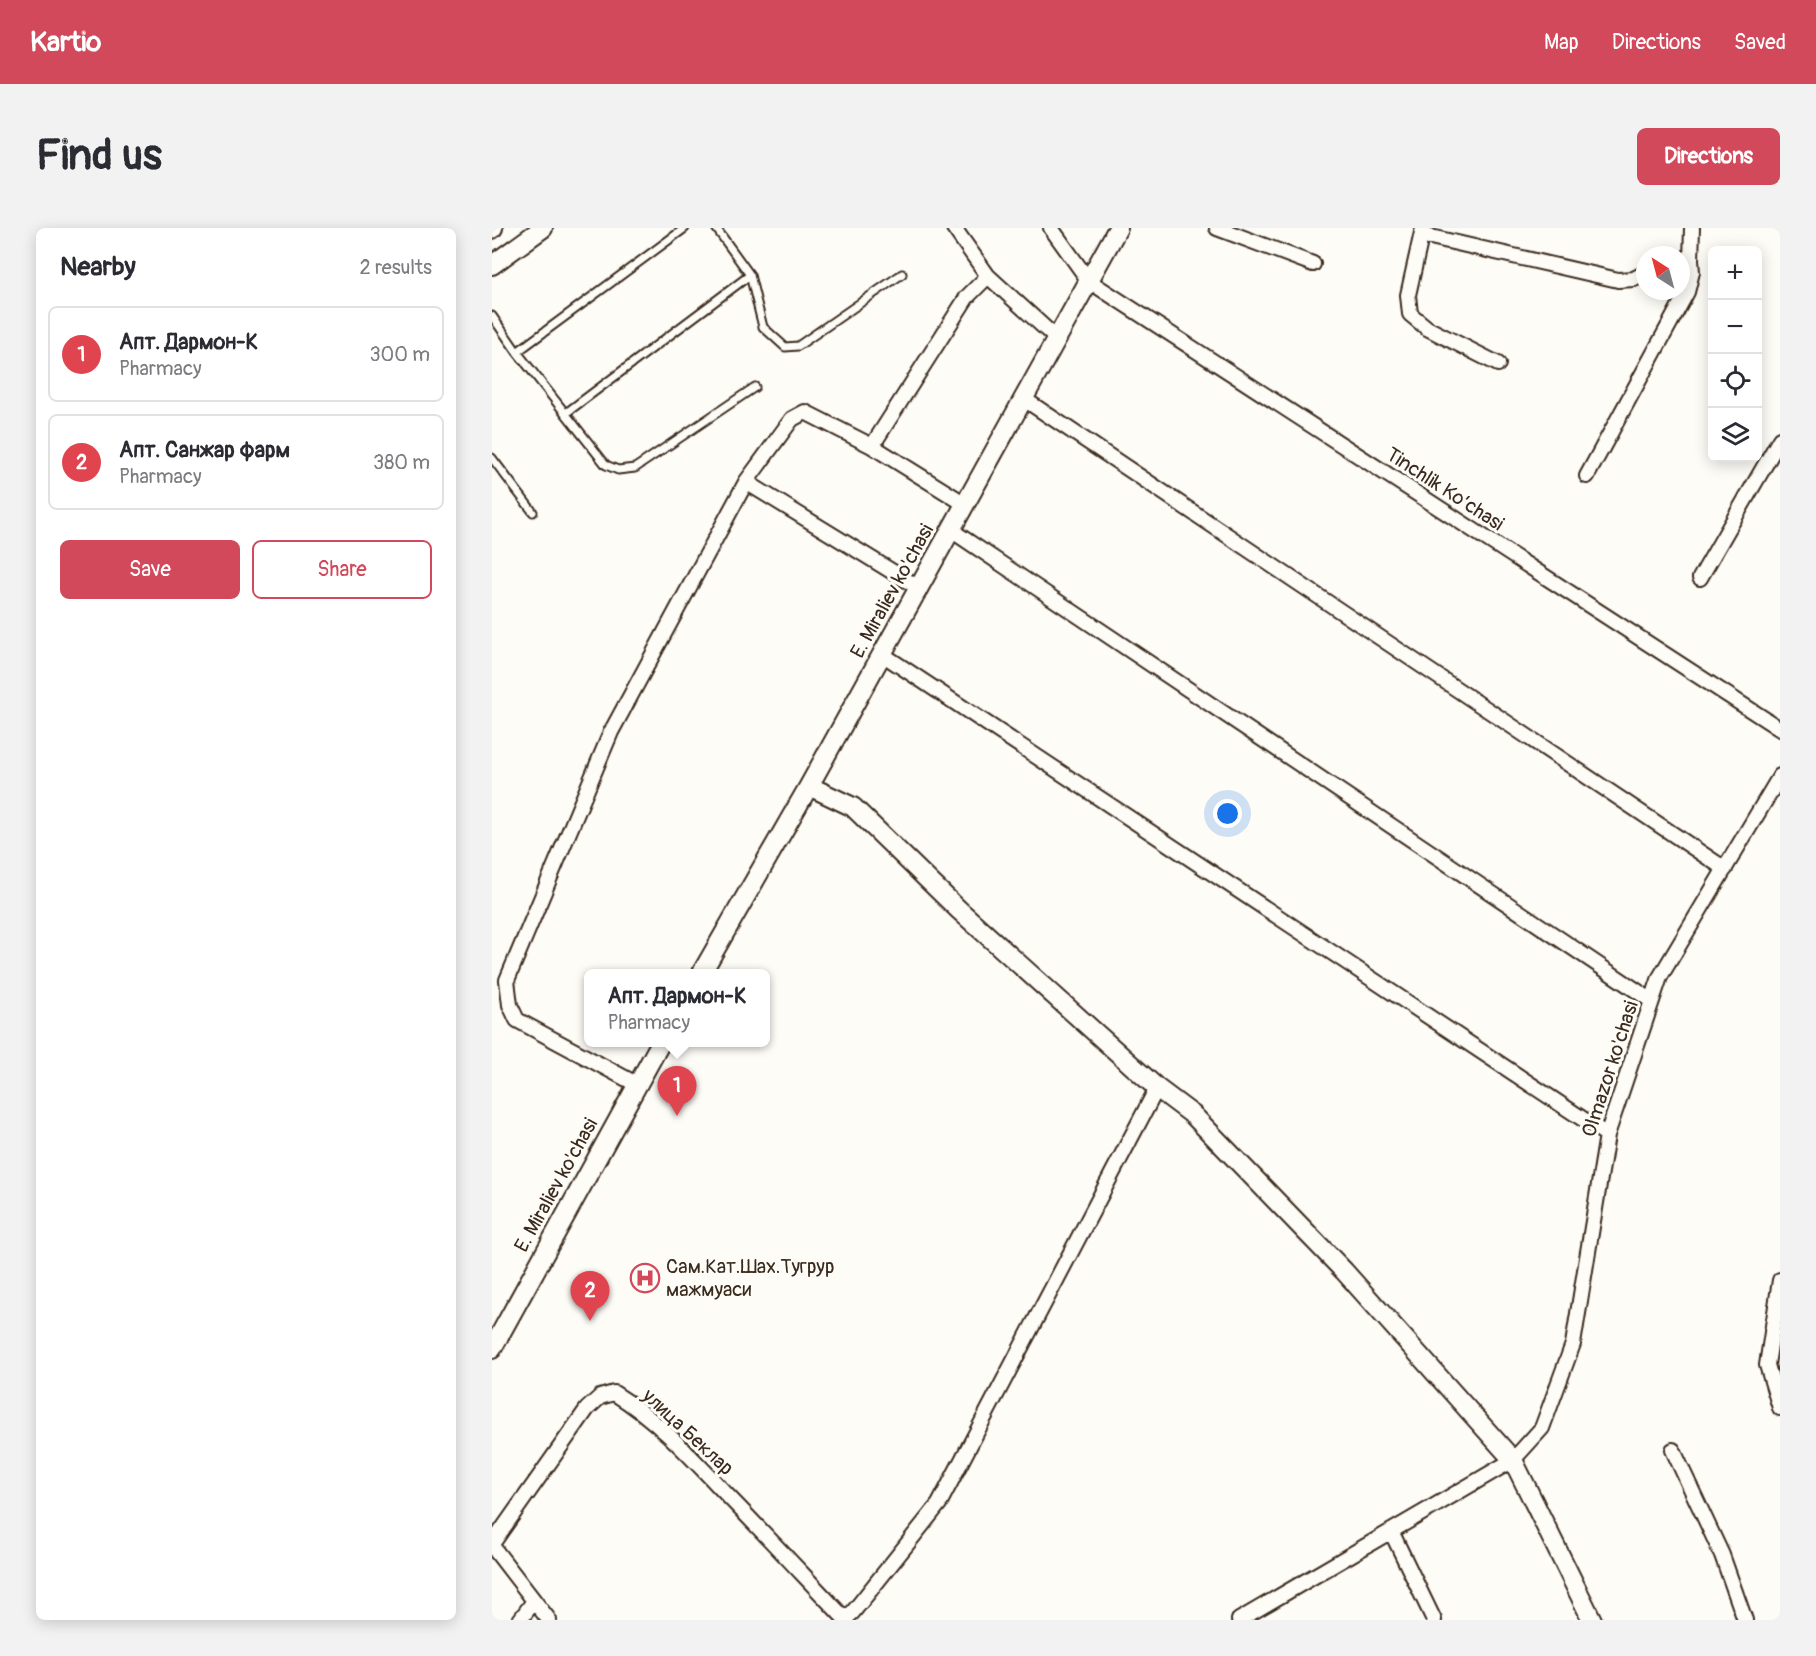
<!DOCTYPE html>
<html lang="en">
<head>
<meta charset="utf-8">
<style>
  :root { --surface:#fff; --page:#f2f2f3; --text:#2b2b33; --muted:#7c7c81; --line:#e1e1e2; --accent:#d1495b }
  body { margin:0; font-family:Pangolin,sans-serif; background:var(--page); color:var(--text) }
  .controls { position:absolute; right:18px; top:18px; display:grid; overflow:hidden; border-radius:9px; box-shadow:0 3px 15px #0003 }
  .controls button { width:54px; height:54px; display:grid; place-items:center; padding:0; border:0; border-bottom:2px solid var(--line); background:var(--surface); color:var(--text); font:30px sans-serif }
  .compass { position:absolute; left:1144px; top:18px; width:54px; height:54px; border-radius:50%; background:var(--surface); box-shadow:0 3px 15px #0003; rotate:324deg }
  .you { position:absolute; left:736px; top:586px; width:21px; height:21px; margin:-15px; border:4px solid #fff; border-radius:50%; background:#1a73e8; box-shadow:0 0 0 9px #1a73e833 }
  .badge { display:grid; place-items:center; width:39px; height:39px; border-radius:50%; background:var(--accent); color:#fff; font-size:20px; font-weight:700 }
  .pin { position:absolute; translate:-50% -50px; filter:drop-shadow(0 2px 3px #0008) }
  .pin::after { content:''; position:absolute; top:32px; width:21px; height:18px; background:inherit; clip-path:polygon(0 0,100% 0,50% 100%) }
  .popup { position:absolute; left:92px; top:741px; width:186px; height:78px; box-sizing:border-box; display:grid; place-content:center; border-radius:9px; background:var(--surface); filter:drop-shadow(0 2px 4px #0005); font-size:20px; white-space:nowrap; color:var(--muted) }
  .popup b { font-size:22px; color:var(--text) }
  .popup::after { content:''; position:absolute; left:50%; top:100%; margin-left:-12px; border:12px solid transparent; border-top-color:var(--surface) }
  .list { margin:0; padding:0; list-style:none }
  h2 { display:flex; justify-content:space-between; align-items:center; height:78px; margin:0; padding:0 24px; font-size:26px }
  h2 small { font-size:20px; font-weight:400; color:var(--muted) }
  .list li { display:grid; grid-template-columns:39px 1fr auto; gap:18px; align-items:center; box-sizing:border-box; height:96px; margin:0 12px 12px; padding:0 12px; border:2px solid var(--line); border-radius:9px }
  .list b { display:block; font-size:22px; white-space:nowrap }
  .list p { margin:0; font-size:20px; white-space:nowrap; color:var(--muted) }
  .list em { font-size:20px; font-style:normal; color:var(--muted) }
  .actions { display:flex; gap:12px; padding:18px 24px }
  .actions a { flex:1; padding:14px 0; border:2px solid var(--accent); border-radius:9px; text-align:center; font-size:21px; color:var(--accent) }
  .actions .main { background:var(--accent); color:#fff }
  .icon { flex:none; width:33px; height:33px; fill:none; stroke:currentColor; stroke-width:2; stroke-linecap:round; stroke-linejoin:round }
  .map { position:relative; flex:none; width:1288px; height:1392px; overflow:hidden; border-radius:9px }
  header { display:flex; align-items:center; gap:36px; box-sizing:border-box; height:84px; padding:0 30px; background:var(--accent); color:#fff }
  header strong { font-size:28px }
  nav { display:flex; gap:33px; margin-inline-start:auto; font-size:21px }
  .intro { display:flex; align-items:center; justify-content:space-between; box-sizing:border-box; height:144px; padding:0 36px }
  h1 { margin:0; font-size:42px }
  .button { padding:15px 27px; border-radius:9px; background:var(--accent); color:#fff; font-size:21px; font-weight:700 }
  main { display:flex; gap:36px; padding:0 36px }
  aside { flex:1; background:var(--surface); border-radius:9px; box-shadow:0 3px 15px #0003 }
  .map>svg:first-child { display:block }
</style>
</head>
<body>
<header>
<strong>Kartio</strong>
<nav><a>Map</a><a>Directions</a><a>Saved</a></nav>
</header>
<div class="intro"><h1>Find us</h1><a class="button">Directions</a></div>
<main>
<aside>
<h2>Nearby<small>2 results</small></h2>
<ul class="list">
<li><span class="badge" style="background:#e0444e">1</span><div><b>Апт. Дармон-К</b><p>Pharmacy</p></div><em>300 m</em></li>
<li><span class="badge" style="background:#e0444e">2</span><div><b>Апт. Санжар фарм</b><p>Pharmacy</p></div><em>380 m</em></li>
</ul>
<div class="actions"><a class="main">Save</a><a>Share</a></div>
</aside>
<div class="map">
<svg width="1288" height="1392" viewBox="0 0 1288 1392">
  <rect width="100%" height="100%" fill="#fdfcf7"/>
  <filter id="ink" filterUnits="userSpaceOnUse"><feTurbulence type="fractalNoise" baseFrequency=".0167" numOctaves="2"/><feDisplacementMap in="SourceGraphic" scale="12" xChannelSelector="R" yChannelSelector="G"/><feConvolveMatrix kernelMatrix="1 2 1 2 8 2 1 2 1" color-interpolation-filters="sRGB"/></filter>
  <g filter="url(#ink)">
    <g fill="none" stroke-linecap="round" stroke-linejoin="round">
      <g stroke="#3b2a1e" stroke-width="11">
        <path id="lane" d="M 224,0 L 258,47 L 271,99 L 293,119 L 306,118 L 410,46
          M 0,88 L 25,124 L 114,237 L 126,242 L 143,240 L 263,159
          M 25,124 L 193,0
          M 74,185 L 258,47
          M 0,230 L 41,284"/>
      </g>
      <g stroke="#3b2a1e" stroke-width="18">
        <path id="street" d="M 462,0 L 496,48 L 565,111
          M 559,0 L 597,53 L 1288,501
          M 725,0 L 821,36
          M 931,0 L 916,67 L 918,86 L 935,100 L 1006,136
          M 930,7 L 1126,52 L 1142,51 L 1153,45
          M 1189,40 L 1199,32 L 1200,0
          M 532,171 L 1233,641
          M 380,218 L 475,69 L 496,48
          M 1095,248 L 1195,64 L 1200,44 L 1199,32
          M 254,254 L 427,360
          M 459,302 L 1160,773
          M 1208,350 L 1288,211
          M 390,426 L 1115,907
          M 144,856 L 25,792 L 18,777 L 15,752 L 119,504 L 254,254 L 300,191 L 313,184 L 380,218 L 473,276
          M 1288,1052 L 1275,1137 L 1288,1180
          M 1181,1222 L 1230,1327 L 1253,1392
          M 899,1303 L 942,1392
          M 0,1316 L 95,1181 L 108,1169 L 122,1165 C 166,1192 200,1230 235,1267 C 275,1308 314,1350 353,1391
          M 0,1318 L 57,1392
          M 28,1392 L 42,1373
          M 352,1392 L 361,1384 L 447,1276 L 665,860
          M 747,1392 L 1021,1232 L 1050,1200 L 1081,1116 L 1115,907 L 1168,749 L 1288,548"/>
      </g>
      <g stroke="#3b2a1e" stroke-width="22">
        <path id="secondary" d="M 0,1 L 1,0
          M 0,37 L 51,0
          M 317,558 L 361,579 L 467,682 L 665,860 L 701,887 L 852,1043 L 1021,1232 L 1100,1392
          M 209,746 L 317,558 L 626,0
          M 0,1121 L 169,814"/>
      </g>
      <use href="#lane" stroke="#fdfcf7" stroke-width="7"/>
      <use href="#street" stroke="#fdfcf7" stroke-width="14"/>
      <use href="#secondary" stroke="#fdfcf7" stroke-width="18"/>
    </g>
  </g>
  <defs>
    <g id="hospital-ring" transform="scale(1.5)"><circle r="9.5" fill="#fdfcf7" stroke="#d1495b" stroke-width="1.5"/><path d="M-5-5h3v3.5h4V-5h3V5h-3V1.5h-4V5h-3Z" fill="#d1495b"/></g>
  </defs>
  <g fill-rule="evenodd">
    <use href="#hospital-ring" x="153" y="1050"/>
  </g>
  <g text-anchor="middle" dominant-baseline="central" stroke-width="6" stroke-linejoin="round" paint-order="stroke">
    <g font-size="20" fill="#3b2a1e" stroke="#fdfcf7">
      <text transform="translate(953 261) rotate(33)">Tinchlik Ko’chasi</text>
      <text transform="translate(400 363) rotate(-61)">E. Miraliev ko'chasi</text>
      <text transform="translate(1118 841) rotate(-72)">Olmazor ko'chasi</text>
      <text transform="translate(64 957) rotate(-61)">E. Miraliev ko'chasi</text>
      <text transform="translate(196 1204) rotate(43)">улица Беклар</text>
    </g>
    <g font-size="20" fill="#3b2a1e" stroke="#fdfcf7" text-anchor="start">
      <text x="174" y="1038">Сам.Кат.Шах.Тугрур<tspan x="174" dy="23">мажмуаси</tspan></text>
    </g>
  </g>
</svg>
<div class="controls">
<button>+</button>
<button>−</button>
<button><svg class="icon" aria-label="locate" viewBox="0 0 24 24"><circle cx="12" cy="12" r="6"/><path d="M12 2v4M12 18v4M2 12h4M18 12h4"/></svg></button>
<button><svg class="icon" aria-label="layers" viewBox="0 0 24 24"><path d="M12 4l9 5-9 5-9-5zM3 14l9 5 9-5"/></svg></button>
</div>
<svg class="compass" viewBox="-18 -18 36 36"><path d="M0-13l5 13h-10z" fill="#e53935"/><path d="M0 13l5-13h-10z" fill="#7c7c81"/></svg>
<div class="you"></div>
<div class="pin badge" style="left:185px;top:888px;background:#e0444e">1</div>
<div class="popup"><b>Апт. Дармон-К</b>Pharmacy</div>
<div class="pin badge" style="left:98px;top:1093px;background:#e0444e">2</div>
</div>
</main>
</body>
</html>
